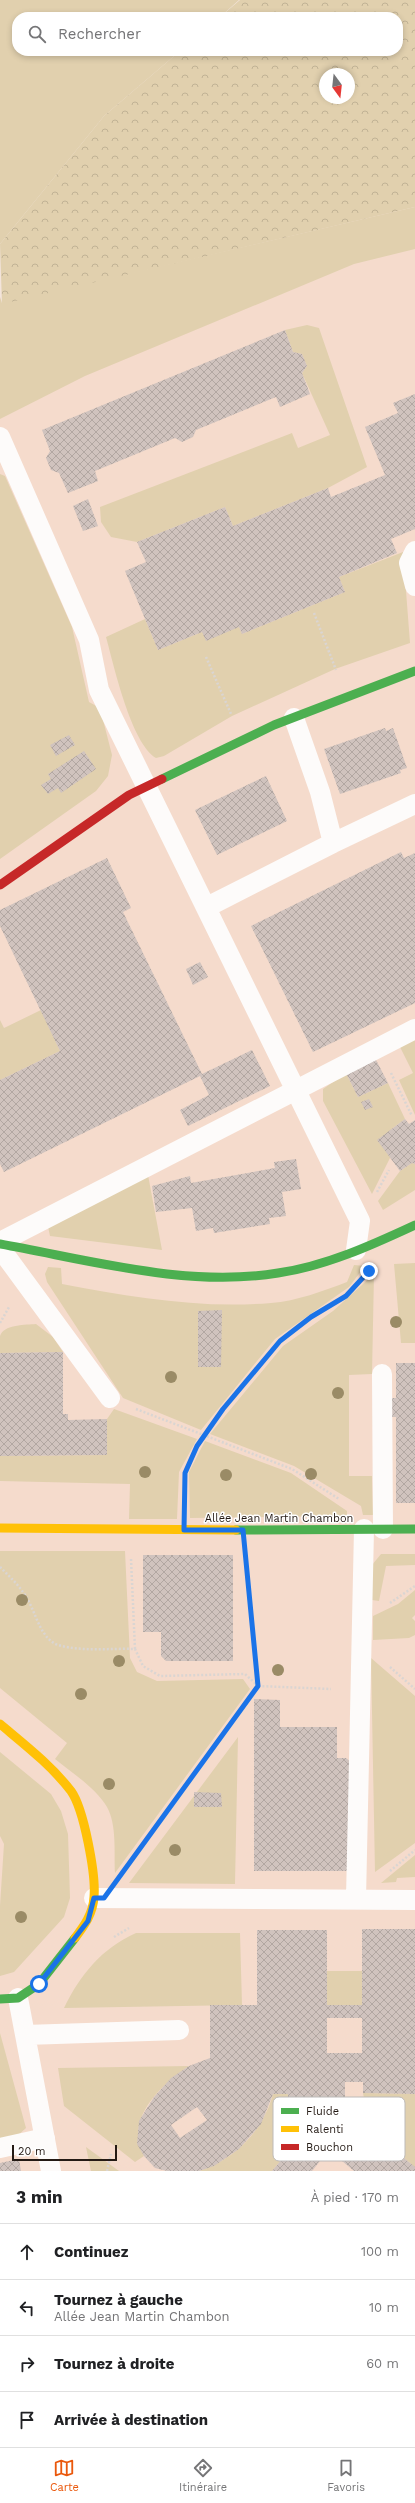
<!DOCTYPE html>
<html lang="fr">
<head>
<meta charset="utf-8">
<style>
  :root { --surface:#fff; --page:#f2f2f2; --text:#202124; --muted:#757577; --line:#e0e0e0; --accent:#ea580c }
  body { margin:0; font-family:"Work Sans",sans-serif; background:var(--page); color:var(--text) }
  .compass { position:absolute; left:319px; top:68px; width:36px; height:36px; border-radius:50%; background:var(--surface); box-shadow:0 2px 6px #0003; rotate:165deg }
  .scale { position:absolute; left:12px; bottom:10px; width:105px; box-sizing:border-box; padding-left:4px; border:2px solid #241a14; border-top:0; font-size:11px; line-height:14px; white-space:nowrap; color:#241a14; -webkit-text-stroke:3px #fff; paint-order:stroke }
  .stop { position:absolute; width:12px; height:12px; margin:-9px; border:3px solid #1a73e8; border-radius:50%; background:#fff }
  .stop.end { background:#1a73e8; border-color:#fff; box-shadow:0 1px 4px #0008 }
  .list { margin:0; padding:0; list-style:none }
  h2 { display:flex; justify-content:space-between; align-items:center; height:52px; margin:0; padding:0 16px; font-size:17px }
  h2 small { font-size:13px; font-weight:400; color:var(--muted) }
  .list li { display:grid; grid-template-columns:26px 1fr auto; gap:12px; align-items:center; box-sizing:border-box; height:56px; padding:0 16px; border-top:1px solid var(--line) }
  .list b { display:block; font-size:15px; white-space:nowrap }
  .list p { margin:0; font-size:13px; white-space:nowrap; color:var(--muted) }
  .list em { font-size:13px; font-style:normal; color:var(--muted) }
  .icon { flex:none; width:22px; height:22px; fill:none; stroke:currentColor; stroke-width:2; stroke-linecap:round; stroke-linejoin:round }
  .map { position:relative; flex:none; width:415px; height:2171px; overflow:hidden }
  .search { position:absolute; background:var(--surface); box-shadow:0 2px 6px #0003; left:12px; right:12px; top:12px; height:44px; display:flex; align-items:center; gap:10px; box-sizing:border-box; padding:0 14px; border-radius:16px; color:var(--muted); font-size:15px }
  .sheet { height:276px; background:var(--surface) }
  nav { display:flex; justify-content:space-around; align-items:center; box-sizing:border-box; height:56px; border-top:1px solid var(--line); background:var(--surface); font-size:11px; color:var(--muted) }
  nav a { display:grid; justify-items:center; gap:2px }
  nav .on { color:var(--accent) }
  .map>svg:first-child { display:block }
</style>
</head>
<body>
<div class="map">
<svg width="415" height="2171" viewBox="0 0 415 2171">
  <defs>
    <pattern id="forest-crowns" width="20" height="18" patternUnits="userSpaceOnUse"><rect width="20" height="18" fill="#e1d0ae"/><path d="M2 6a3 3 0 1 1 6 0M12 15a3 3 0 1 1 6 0" fill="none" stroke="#c1b295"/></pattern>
    <pattern id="building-cross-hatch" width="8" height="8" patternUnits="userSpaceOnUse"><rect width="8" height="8" fill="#d0c3be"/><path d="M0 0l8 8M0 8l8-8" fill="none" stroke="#b2a7a2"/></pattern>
  </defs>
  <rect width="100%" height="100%" fill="#f3e4db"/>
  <path fill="#f5dbcc" d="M 415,207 L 415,2171 L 0,2171 L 0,304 Z"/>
  <path fill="#e1d0ae" d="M 0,0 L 239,0 L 220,17 L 17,17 L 17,51 L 180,51 L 104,116 L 0,244 Z
    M 415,207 L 415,249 L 354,264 L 85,376 L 0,419 L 0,297 L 2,303 Z
    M 307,325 L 319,328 L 367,467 L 328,488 L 233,526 L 225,507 L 137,542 L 111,537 L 101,522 L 100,507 L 292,433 L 298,448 L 330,435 L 302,373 L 307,366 L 302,354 L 293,352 L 285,330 Z
    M 0,474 L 5,476 L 72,627 L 89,702 L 100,708 L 112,755 L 108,776 L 96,791 L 0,859 Z
    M 403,552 L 410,643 L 335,669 L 232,716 L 164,756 L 156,758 C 131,743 114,666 106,637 L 145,619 L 158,650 L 202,632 L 239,627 L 242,634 L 345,592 L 339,577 Z
    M 41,1010 L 60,1051 L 0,1080 L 0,1020 L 4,1028 Z
    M 415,1039 L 415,1115 L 399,1080 L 413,1073 L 400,1047 Z
    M 346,1073 L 358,1097 L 388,1083 L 405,1119 L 389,1131 L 390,1158 L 372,1194 L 323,1101 L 323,1089 Z
    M 412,1163 L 415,1164 L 415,1190 L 383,1210 L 378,1201 L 400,1171 Z
    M 148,1175 L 162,1250 L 50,1236 L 47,1222 Z
    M 415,1263 L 415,1343 L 401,1343 L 394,1264 Z
    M 354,1265 L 365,1266 L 349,1287 L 275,1339 L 201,1430 L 123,1398 L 47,1282 L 45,1274 L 48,1267 L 61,1268 L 62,1284 C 131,1297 201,1309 271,1303 C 297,1301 323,1291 347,1282 Z
    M 374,1274 L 372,1374 L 349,1375 L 349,1476 L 372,1476 L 373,1515 L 363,1515 L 361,1506 L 294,1466 L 210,1434 L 283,1346 L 333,1311 Z
    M 36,1324 L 53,1337 L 63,1352 L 0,1353 C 0,1348 0,1341 0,1336 C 4,1324 26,1325 36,1324 Z
    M 114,1409 L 197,1439 L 179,1472 L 177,1519 L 129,1519 L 130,1484 L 0,1481 L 0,1456 L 106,1455 L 107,1419 Z
    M 205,1441 L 291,1473 L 347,1511 L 347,1516 L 190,1518 L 189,1472 Z
    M 0,1551 L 125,1551 L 130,1658 L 137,1672 L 157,1681 L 243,1679 L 250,1689 L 115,1873 C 114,1853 117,1825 107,1807 C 96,1788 72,1773 55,1759 L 67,1743 L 0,1688 Z
    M 381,1554 L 415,1554 L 415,1565 L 386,1566 L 379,1601 L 372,1600 L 372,1565 Z
    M 415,1590 L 415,1615 L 412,1618 L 415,1621 L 415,1635 L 409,1638 L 373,1640 L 373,1616 L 398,1604 Z
    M 371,1658 L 415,1696 L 415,1843 L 375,1872 Z
    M 238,1737 L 235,1884 L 129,1883 Z
    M 0,1752 L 51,1794 L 61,1811 L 68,1834 L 70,1898 L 64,1917 L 14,1972 L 0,1976 L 0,1906 L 4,1844 L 0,1836 Z
    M 415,1855 L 415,1877 L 397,1878 L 396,1882 L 381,1883 Z
    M 136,1933 L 240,1933 L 242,2005 L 64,2008 C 80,1975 102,1948 136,1933 Z
    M 327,1971 L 362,1971 L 362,2005 L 327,2005 Z
    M 0,2033 L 26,2128 L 16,2137 L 0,2141 Z
    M 189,2066 C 160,2086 124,2119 144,2156 L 135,2162 L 64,2106 L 58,2068 Z
    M 363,2093 L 415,2094 L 415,2167 L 357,2120 L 366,2109 Z
    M 273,2094 L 288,2094 L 288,2152 L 272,2171 L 199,2171 C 235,2159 263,2131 273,2094 Z
    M 86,2147 L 119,2171 L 91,2171 Z"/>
  <path fill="url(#forest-crowns)" fill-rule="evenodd" d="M 240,0 L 415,0 L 415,207 L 2,304 L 0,244 L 104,116 L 180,51 L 398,51 L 398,17 L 220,17 ZM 325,74 L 349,74 L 349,98 L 325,98 Z"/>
  <path fill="url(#building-cross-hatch)" fill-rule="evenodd" d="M 285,330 L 293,352 L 302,354 L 307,366 L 302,373 L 310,394 L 280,407 L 276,397 L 196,430 L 193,437 L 182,442 L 175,438 L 95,471 L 98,481 L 68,493 L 59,473 L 51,470 L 46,458 L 50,451 L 42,430 Z
    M 415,394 L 415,529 L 391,539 L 397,553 L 339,577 L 345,592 L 242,634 L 239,627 L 206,641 L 202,632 L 158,650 L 125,571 L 146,562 L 137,542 L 225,507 L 233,526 L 328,488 L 331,497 L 385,475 L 365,427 L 398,413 L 393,403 Z
    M 88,499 L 98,526 L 83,531 L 73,506 Z
    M 385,728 L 386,731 L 393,728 L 407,768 L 400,770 L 401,773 L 340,794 L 324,749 Z
    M 69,735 L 75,745 L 56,756 L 50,745 Z
    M 84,751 L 96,769 L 61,793 L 58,788 L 48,794 L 41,785 L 51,779 L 48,774 Z
    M 266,776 L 287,821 L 217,855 L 195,810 Z
    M 401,852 L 404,858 L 415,853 L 415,1003 L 313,1052 L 251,926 Z
    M 107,858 L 131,908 L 123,912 L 202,1074 L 252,1050 L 270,1086 L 188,1126 L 180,1110 L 209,1095 L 200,1076 L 4,1172 L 0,1164 L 0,1080 L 60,1051 L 0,926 L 0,910 Z
    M 200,962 L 208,977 L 193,985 L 186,969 Z
    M 375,1058 L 388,1083 L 358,1097 L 346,1073 Z
    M 369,1099 L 373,1107 L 365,1110 L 361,1102 Z
    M 405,1119 L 409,1124 L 415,1120 L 415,1164 L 412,1163 L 400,1171 L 377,1140 Z
    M 296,1159 L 301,1189 L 282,1192 L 286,1216 L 269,1218 L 270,1224 L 214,1233 L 213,1228 L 196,1231 L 192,1208 L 156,1212 L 152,1186 L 190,1176 L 191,1183 L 275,1168 L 274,1162 Z
    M 222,1310 L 221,1367 L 198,1367 L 198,1311 Z
    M 63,1352 L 63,1414 L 68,1414 L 68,1420 L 107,1419 L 107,1455 L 0,1456 L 0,1353 Z
    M 396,1363 L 415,1363 L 415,1503 L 396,1503 L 396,1417 L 390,1417 L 390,1398 L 396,1398 Z
    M 143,1555 L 233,1555 L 233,1661 L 166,1661 L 161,1656 L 161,1632 L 143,1632 Z
    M 254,1699 L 280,1700 L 280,1727 L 337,1727 L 337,1758 L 346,1758 L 351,1762 L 351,1871 L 254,1871 Z
    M 194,1792 L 221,1793 L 222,1807 L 194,1807 Z
    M 362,1929 L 415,1929 L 415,2094 L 363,2093 L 363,2082 L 345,2082 L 345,2117 L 350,2122 L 354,2118 L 357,2120 L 415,2167 L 415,2171 L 354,2171 L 329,2150 L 312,2171 L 272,2171 L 288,2152 L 288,2094 L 273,2094 L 261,2124 L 239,2149 L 214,2166 L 199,2171 L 167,2171 L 155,2168 L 144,2156 L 137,2144 L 139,2121 L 154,2097 L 171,2078 L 189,2066 L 210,2058 L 210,2005 L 257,2005 L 257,1930 L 327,1930 L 327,2005 L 362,2005 ZM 327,2018 L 362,2018 L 362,2053 L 327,2053 ZM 197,2107 L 207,2120 L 180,2138 L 171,2125 Z
    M 19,2159 L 21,2171 L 0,2171 L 0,2163 Z"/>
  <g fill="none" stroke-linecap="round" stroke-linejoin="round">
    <path stroke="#dad5d2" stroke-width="2.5" stroke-dasharray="2 2" stroke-linecap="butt" d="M 314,613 L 336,670
      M 206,657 L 231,714
      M 391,1073 L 412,1116
      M 377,1192 L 389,1170
      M 0,1323 L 9,1307
      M 136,1409 L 292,1469 L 339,1499
      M 184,1500 L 185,1473 L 197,1446 L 223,1409 L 280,1341 L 311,1317 L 346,1296 L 357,1284
      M 131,1559 L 135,1649
      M 245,1559 L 258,1685
      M 0,1567 C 10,1577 21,1587 28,1600 C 36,1614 41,1639 58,1645 C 82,1652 111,1648 135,1649 L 143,1666 L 160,1676 L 245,1674 L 258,1686
      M 390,1603 L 415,1586
      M 390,1667 L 415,1689
      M 124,1870 L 258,1686 L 331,1689
      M 390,1871 L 415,1850
      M 114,1937 L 129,1928
      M 107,2171 L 111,2154"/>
    <path stroke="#fdfbfa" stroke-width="20" d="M 0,437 L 89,640 L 99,690 L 360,1221 L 356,1250
      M 415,551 L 409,563 L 415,586
      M 294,718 L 320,792 L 333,843
      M 207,907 L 333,843 L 415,804
      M 0,1242 L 415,1029
      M 0,1248 L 110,1398
      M 382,1374 L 383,1529
      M 94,1898 L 415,1900
      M 356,1899 L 364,1529
      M 18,1998 L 51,2171
      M 25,2035 L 179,2030
      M 0,2148 L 45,2138"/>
    <path stroke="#4caf50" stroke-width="9" d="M 162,779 L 274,725 L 415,671
      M 0,1244 C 90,1260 187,1288 278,1273 C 326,1266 372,1245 415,1225
      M 236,1530 L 415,1529
      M 0,1999 L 18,1998 L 39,1984 L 75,1938"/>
    <path stroke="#ffc107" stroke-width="9" d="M 0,1528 L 236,1530
      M 0,1724 C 25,1745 51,1765 71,1791 C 84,1809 96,1875 94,1897 C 93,1914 84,1926 75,1938"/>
    <path stroke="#c62828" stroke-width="9" d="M 0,885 L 129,795 L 162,779"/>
  </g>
  <g fill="#9a8b66">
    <circle cx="396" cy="1322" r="6"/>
    <circle cx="171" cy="1377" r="6"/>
    <circle cx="338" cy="1393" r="6"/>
    <circle cx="145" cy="1472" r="6"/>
    <circle cx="311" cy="1474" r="6"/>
    <circle cx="226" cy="1475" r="6"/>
    <circle cx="22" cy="1600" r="6"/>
    <circle cx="119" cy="1661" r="6"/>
    <circle cx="278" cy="1670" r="6"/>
    <circle cx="81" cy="1694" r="6"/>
    <circle cx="109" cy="1784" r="6"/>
    <circle cx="175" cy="1850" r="6"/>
    <circle cx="21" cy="1917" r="6"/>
  </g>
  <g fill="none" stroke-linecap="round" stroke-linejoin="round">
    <path stroke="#1a73e8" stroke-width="5" d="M 39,1984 L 88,1921 L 94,1898 L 104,1898 L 258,1686 L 243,1530 L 184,1530 L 185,1473 L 197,1446 L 223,1409 L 280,1341 L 311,1317 L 346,1296 L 369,1271"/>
  </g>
  <g text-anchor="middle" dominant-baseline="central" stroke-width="3" stroke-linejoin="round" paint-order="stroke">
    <g font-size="11" fill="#241a14" stroke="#fff">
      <text x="279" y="1518">Allée Jean Martin Chambon</text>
    </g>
  </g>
  <rect x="273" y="2097" width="132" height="64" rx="6" fill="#fff" stroke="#bdbab8" stroke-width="1"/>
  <rect x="281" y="2108" width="18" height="6" fill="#4caf50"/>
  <rect x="281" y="2126" width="18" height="6" fill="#ffc107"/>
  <rect x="281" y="2144" width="18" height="6" fill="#c62828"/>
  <g font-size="11" fill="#241a14">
    <text x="306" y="2115">Fluide</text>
    <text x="306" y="2133">Ralenti</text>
    <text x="306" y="2151">Bouchon</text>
  </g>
</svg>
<svg class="compass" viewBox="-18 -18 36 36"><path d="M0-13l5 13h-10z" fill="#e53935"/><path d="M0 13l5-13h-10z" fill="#757577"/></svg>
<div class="scale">20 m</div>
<div class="stop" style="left:39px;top:1984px"></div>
<div class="stop end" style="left:369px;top:1271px"></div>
<div class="search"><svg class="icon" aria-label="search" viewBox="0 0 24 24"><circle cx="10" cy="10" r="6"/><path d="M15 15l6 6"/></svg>Rechercher</div>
</div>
<section class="sheet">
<h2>3 min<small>À pied · 170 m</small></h2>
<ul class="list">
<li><svg class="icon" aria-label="ahead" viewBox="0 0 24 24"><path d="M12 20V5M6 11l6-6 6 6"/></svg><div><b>Continuez</b></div><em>100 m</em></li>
<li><svg class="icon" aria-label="left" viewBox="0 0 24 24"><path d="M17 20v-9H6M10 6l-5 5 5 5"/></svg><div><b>Tournez à gauche</b><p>Allée Jean Martin Chambon</p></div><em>10 m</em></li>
<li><svg class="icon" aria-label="right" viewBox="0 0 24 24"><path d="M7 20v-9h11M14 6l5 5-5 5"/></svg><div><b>Tournez à droite</b></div><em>60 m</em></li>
<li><svg class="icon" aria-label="arrive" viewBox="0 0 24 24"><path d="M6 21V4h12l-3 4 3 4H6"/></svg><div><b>Arrivée à destination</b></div></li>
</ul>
</section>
<nav>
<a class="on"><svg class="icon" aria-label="map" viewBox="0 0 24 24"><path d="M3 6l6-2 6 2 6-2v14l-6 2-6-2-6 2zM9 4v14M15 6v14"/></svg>Carte</a>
<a><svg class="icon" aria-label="directions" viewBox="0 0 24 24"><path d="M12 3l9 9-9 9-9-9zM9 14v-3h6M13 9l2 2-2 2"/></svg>Itinéraire</a>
<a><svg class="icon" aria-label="saved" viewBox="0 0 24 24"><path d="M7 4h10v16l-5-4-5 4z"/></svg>Favoris</a>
</nav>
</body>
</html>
